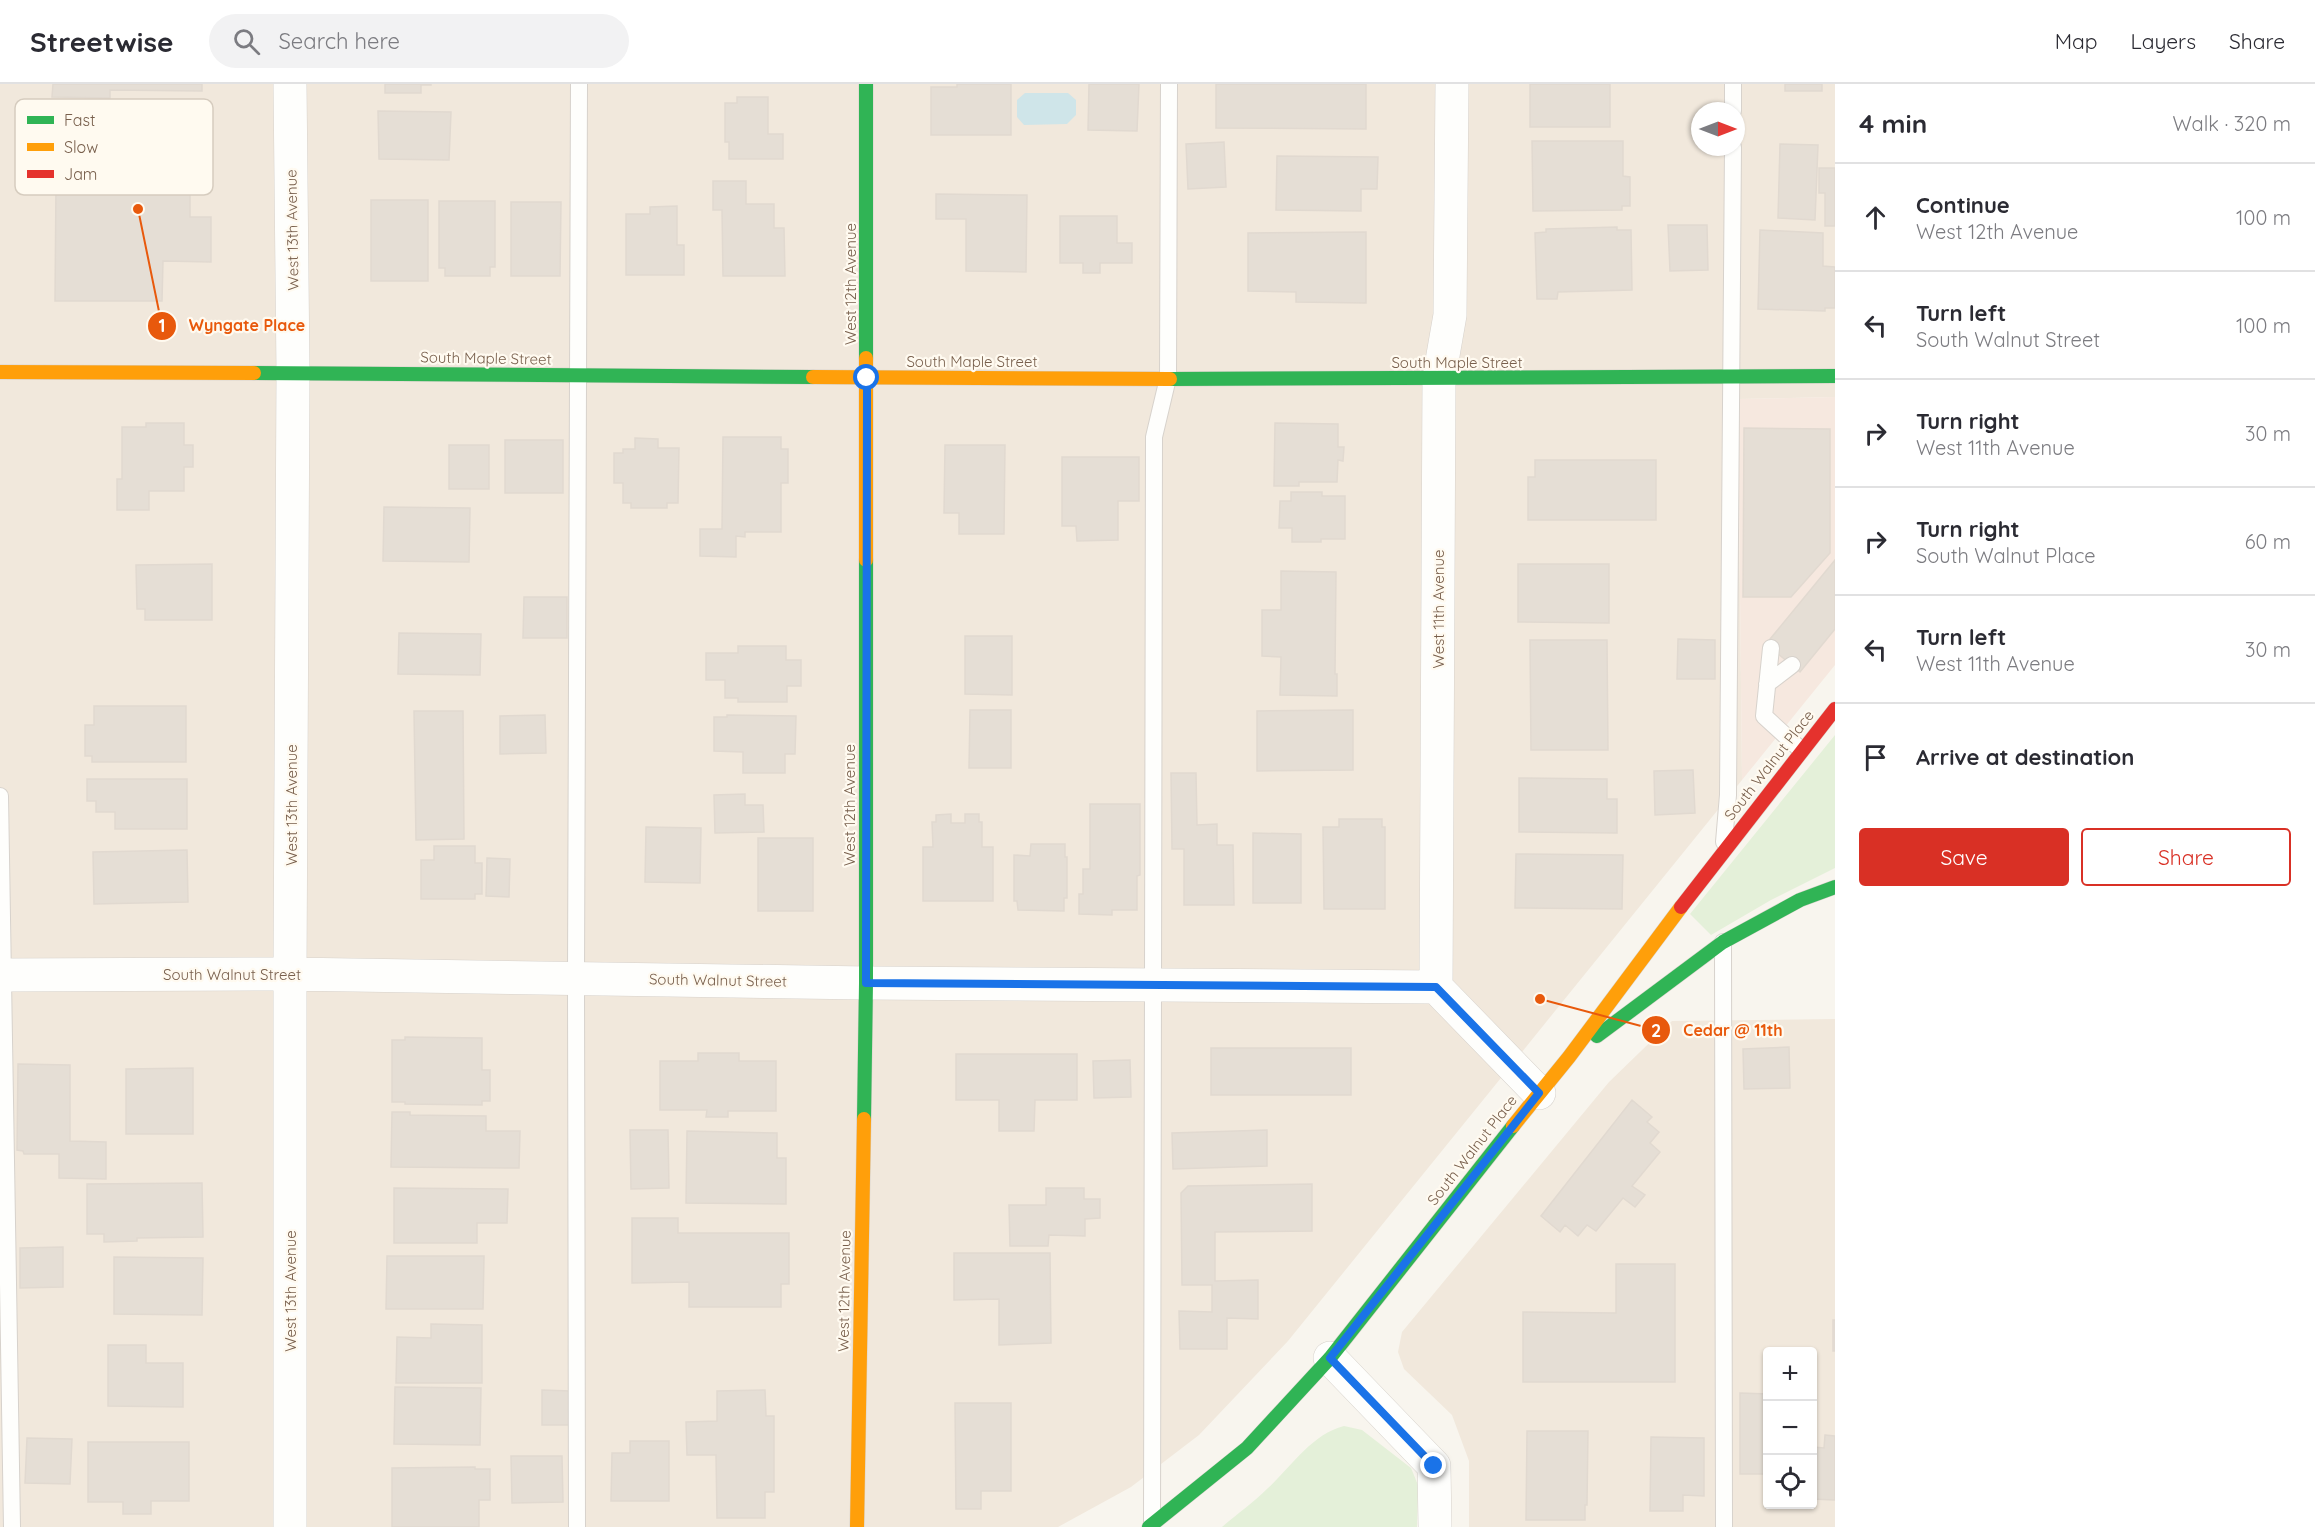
<!DOCTYPE html>
<html lang="en">
<head>
<meta charset="utf-8">
<style>
  :root { --surface:#fff; --page:#f2f2f3; --text:#2b2b33; --muted:#7c7c81; --line:#e1e1e2; --accent:#d93025 }
  body { margin:0; font-family:Quicksand,sans-serif; background:var(--page); color:var(--text) }
  .controls { position:absolute; right:18px; bottom:18px; display:grid; overflow:hidden; border-radius:6px; box-shadow:0 2px 4px #0004 }
  .controls button { width:54px; height:54px; display:grid; place-items:center; padding:0; border:0; border-bottom:2px solid var(--line); background:var(--surface); color:var(--text); font:30px sans-serif }
  .compass { position:absolute; left:1691px; top:18px; width:54px; height:54px; border-radius:50%; background:var(--surface); box-shadow:0 2px 4px #0004; rotate:90deg }
  .stop { position:absolute; width:18px; height:18px; margin:-14px; border:4px solid #1a73e8; border-radius:50%; background:#fff }
  .stop.end { background:#1a73e8; border-color:#fff; box-shadow:0 2px 6px #0008 }
  .list { margin:0; padding:0; list-style:none }
  h2 { display:flex; justify-content:space-between; align-items:center; height:78px; margin:0; padding:0 24px; font-size:26px }
  h2 small { font-size:20px; font-weight:400; color:var(--muted) }
  .list li { display:grid; grid-template-columns:39px 1fr auto; gap:18px; align-items:center; box-sizing:border-box; height:108px; padding:0 24px; border-top:2px solid var(--line) }
  .list b { display:block; font-size:22px; white-space:nowrap }
  .list p { margin:0; font-size:20px; white-space:nowrap; color:var(--muted) }
  .list em { font-size:20px; font-style:normal; color:var(--muted) }
  .actions { display:flex; gap:12px; padding:18px 24px }
  .actions a { flex:1; padding:14px 0; border:2px solid var(--accent); border-radius:6px; text-align:center; font-size:21px; color:var(--accent) }
  .actions .main { background:var(--accent); color:#fff }
  .icon { flex:none; width:33px; height:33px; fill:none; stroke:currentColor; stroke-width:2; stroke-linecap:round; stroke-linejoin:round }
  .map { position:relative; flex:none; width:1835px; height:1443px; overflow:hidden }
  header { display:flex; align-items:center; gap:36px; box-sizing:border-box; height:84px; padding:0 30px; background:var(--surface); border-bottom:2px solid var(--line) }
  header strong { font-size:28px }
  nav { display:flex; gap:33px; margin-inline-start:auto; font-size:21px }
  .search { width:420px; height:54px; background:var(--page); display:flex; align-items:center; gap:15px; box-sizing:border-box; padding:0 21px; border-radius:33px; color:var(--muted); font-size:22px }
  main { display:flex }
  aside { flex:1; background:var(--surface) }
  .map>svg:first-child { display:block }
</style>
</head>
<body>
<header>
<strong>Streetwise</strong>
<div class="search"><svg class="icon" aria-label="search" viewBox="0 0 24 24"><circle cx="10" cy="10" r="6"/><path d="M15 15l6 6"/></svg>Search here</div>
<nav><a>Map</a><a>Layers</a><a>Share</a></nav>
</header>
<main>
<div class="map">
<svg width="1835" height="1443" viewBox="0 0 1835 1443">
  <rect width="100%" height="100%" fill="#f8f5ee"/>
  <path fill="#f1e8dc" fill-rule="evenodd" d="M 0,0 L 1835,0 L 1835,313 L 1738,315 L 1742,696 L 1288,1257 L 1199,1351 L 1131,1403 L 1058,1443 L 0,1443 ZM 1700,27 L 1736,27 L 1736,63 L 1700,63 Z
    M 1835,935 L 1835,1443 L 1469,1443 L 1469,1377 L 1452,1331 L 1404,1285 L 1398,1268 L 1402,1248 L 1609,998 L 1672,937 ZM 1768,1268 L 1812,1268 L 1812,1420 L 1768,1420 Z"/>
  <path fill="#f6e8df" d="M 1835,313 L 1835,581 L 1742,696 L 1738,315 Z"/>
  <path fill="#e4f0d9" d="M 1835,651 L 1835,784 L 1771,816 L 1711,851 L 1690,830 Z
    M 1344,1342 L 1362,1346 L 1411,1384 L 1418,1401 L 1417,1443 L 1222,1443 C 1237,1430 1254,1418 1268,1404 C 1292,1382 1312,1350 1344,1342 Z"/>
  <path fill="#cfe5e9" d="M 1025,9 L 1068,9 L 1076,16 L 1076,31 L 1067,40 L 1024,41 L 1017,33 L 1017,16 Z"/>
  <path fill="#e5ded5" stroke="#e1d9d0" stroke-width="1.5" d="M 53,0 L 202,0 L 202,7 L 110,6 L 110,14 L 52,13 Z
    M 385,0 L 431,0 L 431,1 L 421,1 L 421,9 L 385,9 Z
    M 957,0 L 1011,0 L 1011,51 L 931,51 L 931,3 L 957,3 Z
    M 1089,0 L 1139,0 L 1137,47 L 1088,46 Z
    M 1216,0 L 1366,0 L 1366,45 L 1216,44 Z
    M 1530,0 L 1610,0 L 1610,43 L 1530,43 Z
    M 1785,0 L 1822,0 L 1822,7 L 1785,7 Z
    M 737,13 L 768,13 L 768,50 L 783,50 L 783,75 L 729,75 L 729,58 L 725,58 L 725,19 L 737,19 Z
    M 378,27 L 451,28 L 449,76 L 379,75 Z
    M 1532,57 L 1623,57 L 1623,92 L 1630,93 L 1630,122 L 1622,122 L 1622,126 L 1533,127 Z
    M 1224,58 L 1226,103 L 1188,105 L 1186,60 Z
    M 1780,60 L 1818,61 L 1815,136 L 1778,134 Z
    M 1277,72 L 1378,73 L 1377,105 L 1361,105 L 1361,127 L 1276,126 Z
    M 1819,84 L 1835,84 L 1835,142 L 1825,142 L 1825,109 L 1819,109 Z
    M 149,97 L 190,98 L 190,133 L 211,133 L 211,178 L 163,177 L 162,217 L 55,217 L 56,101 L 133,100 L 133,109 L 149,109 Z
    M 713,97 L 746,97 L 746,120 L 774,120 L 774,144 L 784,144 L 785,192 L 723,192 L 722,126 L 713,126 Z
    M 936,110 L 1027,111 L 1026,188 L 966,187 L 966,135 L 936,135 Z
    M 371,116 L 428,116 L 428,197 L 371,197 Z
    M 439,117 L 495,117 L 495,183 L 490,183 L 490,192 L 445,192 L 445,184 L 439,184 Z
    M 511,118 L 561,118 L 560,192 L 511,192 Z
    M 677,122 L 677,161 L 684,161 L 684,191 L 626,191 L 626,130 L 650,130 L 650,123 Z
    M 1060,132 L 1117,132 L 1117,159 L 1132,159 L 1132,179 L 1100,179 L 1100,189 L 1083,189 L 1083,179 L 1060,179 Z
    M 1668,141 L 1707,141 L 1708,186 L 1670,187 Z
    M 1617,143 L 1617,146 L 1631,146 L 1632,206 L 1558,208 L 1557,215 L 1537,215 L 1535,149 L 1546,148 L 1546,145 Z
    M 1760,146 L 1823,149 L 1823,182 L 1835,183 L 1835,224 L 1825,224 L 1825,227 L 1758,225 Z
    M 1366,148 L 1366,219 L 1296,218 L 1296,208 L 1248,207 L 1248,149 Z
    M 146,339 L 184,339 L 184,361 L 193,361 L 193,383 L 184,383 L 184,407 L 149,407 L 149,426 L 117,426 L 117,395 L 122,395 L 122,343 L 146,343 Z
    M 1275,339 L 1338,340 L 1338,363 L 1344,363 L 1343,377 L 1338,376 L 1337,398 L 1299,398 L 1299,402 L 1274,402 Z
    M 1744,344 L 1830,345 L 1830,469 L 1791,513 L 1743,513 Z
    M 723,353 L 781,353 L 781,365 L 788,365 L 788,399 L 781,399 L 781,448 L 745,448 L 745,453 L 736,452 L 736,473 L 700,472 L 700,445 L 722,445 Z
    M 635,354 L 658,355 L 658,364 L 679,364 L 678,419 L 667,419 L 667,424 L 631,424 L 631,419 L 623,419 L 623,399 L 614,399 L 614,369 L 623,369 L 623,365 L 635,365 Z
    M 505,356 L 563,356 L 563,409 L 505,409 Z
    M 449,361 L 489,361 L 489,405 L 449,405 Z
    M 945,361 L 1005,361 L 1004,450 L 959,450 L 959,429 L 944,429 Z
    M 1062,373 L 1139,373 L 1139,417 L 1118,417 L 1118,456 L 1077,457 L 1076,442 L 1062,442 Z
    M 1535,376 L 1656,376 L 1656,436 L 1528,436 L 1528,393 L 1535,393 Z
    M 1291,408 L 1322,408 L 1322,412 L 1345,412 L 1345,455 L 1321,455 L 1321,458 L 1292,458 L 1292,444 L 1279,444 L 1280,417 L 1291,417 Z
    M 384,423 L 470,424 L 469,478 L 383,477 Z
    M 1835,476 L 1835,545 L 1800,588 L 1766,560 Z
    M 212,480 L 212,536 L 145,536 L 145,525 L 137,525 L 136,481 Z
    M 1518,480 L 1609,480 L 1609,539 L 1518,538 Z
    M 1281,487 L 1336,488 L 1335,590 L 1337,590 L 1337,612 L 1280,611 L 1281,573 L 1262,572 L 1262,526 L 1281,526 Z
    M 524,513 L 567,513 L 567,554 L 523,554 Z
    M 399,549 L 481,550 L 480,591 L 398,590 Z
    M 965,552 L 1012,552 L 1012,611 L 965,610 Z
    M 1678,555 L 1715,556 L 1715,595 L 1677,595 Z
    M 1530,556 L 1607,556 L 1608,666 L 1531,666 Z
    M 738,562 L 786,562 L 786,576 L 801,576 L 801,602 L 787,602 L 787,618 L 738,618 L 738,614 L 725,614 L 725,596 L 706,596 L 706,569 L 738,569 Z
    M 94,622 L 186,622 L 186,678 L 92,678 L 92,672 L 85,672 L 85,641 L 94,641 Z
    M 970,626 L 1011,626 L 1011,684 L 969,684 Z
    M 1353,626 L 1353,686 L 1257,687 L 1257,627 Z
    M 414,627 L 463,627 L 464,755 L 416,756 Z
    M 545,631 L 546,669 L 500,670 L 500,632 Z
    M 727,631 L 796,632 L 795,670 L 785,670 L 785,689 L 743,689 L 743,668 L 714,667 L 714,633 L 727,633 Z
    M 1693,686 L 1695,729 L 1655,731 L 1654,687 Z
    M 1171,689 L 1196,689 L 1197,741 L 1217,740 L 1217,761 L 1233,761 L 1234,821 L 1184,821 L 1184,765 L 1172,765 Z
    M 1519,694 L 1607,695 L 1607,715 L 1617,715 L 1617,749 L 1519,748 Z
    M 87,695 L 187,695 L 187,745 L 115,745 L 115,728 L 96,728 L 96,717 L 87,717 Z
    M 745,710 L 745,721 L 763,721 L 764,748 L 715,749 L 714,711 Z
    M 1090,720 L 1140,720 L 1140,791 L 1137,792 L 1137,826 L 1112,826 L 1112,831 L 1079,830 L 1079,810 L 1083,810 L 1083,785 L 1090,785 Z
    M 951,730 L 951,739 L 965,739 L 965,730 L 979,730 L 979,738 L 982,738 L 982,763 L 993,763 L 993,817 L 923,817 L 923,763 L 933,763 L 932,738 L 936,738 L 936,731 Z
    M 1339,735 L 1382,735 L 1382,743 L 1385,743 L 1385,825 L 1324,825 L 1323,743 L 1339,743 Z
    M 646,743 L 701,744 L 700,799 L 645,798 Z
    M 1253,749 L 1301,750 L 1301,819 L 1253,819 Z
    M 758,754 L 813,754 L 813,827 L 758,827 Z
    M 1031,760 L 1065,760 L 1065,773 L 1067,773 L 1067,814 L 1064,814 L 1064,827 L 1018,826 L 1017,817 L 1014,817 L 1014,771 L 1030,772 Z
    M 434,762 L 475,762 L 475,779 L 482,779 L 482,810 L 475,810 L 475,815 L 421,815 L 421,776 L 434,776 Z
    M 187,766 L 188,818 L 94,820 L 93,768 Z
    M 1516,770 L 1623,771 L 1622,825 L 1515,824 Z
    M 487,774 L 510,775 L 509,813 L 486,812 Z
    M 405,953 L 482,954 L 482,986 L 490,986 L 490,1017 L 482,1017 L 482,1021 L 405,1020 L 405,1018 L 392,1018 L 392,956 L 405,956 Z
    M 1789,963 L 1790,1004 L 1744,1005 L 1743,965 Z
    M 1211,964 L 1351,964 L 1351,1011 L 1211,1011 Z
    M 698,969 L 739,969 L 739,977 L 776,977 L 776,1027 L 728,1027 L 728,1033 L 706,1033 L 707,1026 L 660,1026 L 660,977 L 698,977 Z
    M 956,970 L 1077,970 L 1077,1016 L 1035,1016 L 1034,1047 L 999,1047 L 999,1016 L 956,1016 Z
    M 1130,976 L 1131,1013 L 1094,1014 L 1093,977 Z
    M 18,980 L 70,981 L 70,1057 L 106,1058 L 106,1095 L 59,1094 L 59,1070 L 24,1070 L 23,1067 L 17,1066 Z
    M 193,984 L 193,1050 L 126,1050 L 126,985 Z
    M 1632,1016 L 1652,1033 L 1647,1038 L 1659,1048 L 1650,1059 L 1660,1068 L 1632,1102 L 1645,1111 L 1635,1123 L 1623,1114 L 1596,1147 L 1587,1141 L 1578,1152 L 1565,1141 L 1560,1148 L 1541,1132 Z
    M 392,1028 L 410,1028 L 410,1031 L 486,1032 L 486,1047 L 520,1047 L 519,1084 L 391,1083 Z
    M 630,1046 L 668,1046 L 669,1104 L 631,1105 Z
    M 1267,1046 L 1267,1082 L 1173,1085 L 1172,1049 Z
    M 687,1047 L 777,1049 L 777,1074 L 786,1074 L 786,1120 L 686,1119 Z
    M 202,1099 L 203,1153 L 137,1154 L 137,1157 L 104,1158 L 104,1150 L 87,1150 L 87,1100 Z
    M 1312,1100 L 1312,1147 L 1215,1148 L 1215,1197 L 1258,1196 L 1258,1235 L 1227,1234 L 1227,1265 L 1180,1265 L 1179,1227 L 1212,1228 L 1212,1201 L 1182,1201 L 1181,1109 L 1188,1102 Z
    M 394,1104 L 508,1105 L 507,1139 L 477,1139 L 477,1159 L 394,1159 Z
    M 1046,1104 L 1084,1104 L 1084,1115 L 1100,1115 L 1100,1134 L 1085,1135 L 1085,1152 L 1049,1151 L 1048,1162 L 1010,1162 L 1009,1121 L 1046,1121 Z
    M 632,1134 L 678,1134 L 678,1149 L 789,1149 L 789,1200 L 781,1200 L 781,1223 L 689,1223 L 689,1198 L 632,1199 Z
    M 63,1163 L 63,1203 L 20,1204 L 20,1164 Z
    M 954,1169 L 1050,1169 L 1051,1259 L 999,1261 L 999,1215 L 954,1216 Z
    M 387,1172 L 484,1172 L 483,1225 L 386,1225 Z
    M 114,1173 L 203,1174 L 202,1231 L 114,1230 Z
    M 1616,1180 L 1675,1180 L 1675,1298 L 1523,1298 L 1523,1228 L 1616,1229 Z
    M 1833,1236 L 1835,1236 L 1835,1267 L 1833,1267 Z
    M 431,1240 L 482,1241 L 482,1299 L 396,1299 L 397,1253 L 431,1254 Z
    M 108,1261 L 146,1261 L 146,1279 L 183,1279 L 183,1323 L 108,1322 Z
    M 395,1303 L 481,1304 L 480,1361 L 394,1360 Z
    M 542,1306 L 570,1307 L 569,1341 L 542,1341 Z
    M 765,1306 L 766,1332 L 774,1332 L 774,1408 L 765,1408 L 765,1434 L 717,1434 L 716,1371 L 687,1371 L 686,1338 L 717,1337 L 717,1307 Z
    M 1740,1309 L 1768,1310 L 1768,1390 L 1740,1390 Z
    M 955,1319 L 1011,1319 L 1011,1407 L 981,1407 L 981,1425 L 956,1425 Z
    M 1527,1347 L 1588,1347 L 1587,1421 L 1585,1421 L 1585,1436 L 1526,1436 Z
    M 1825,1351 L 1835,1352 L 1835,1416 L 1812,1415 L 1814,1363 L 1824,1364 Z
    M 1651,1353 L 1704,1354 L 1704,1412 L 1683,1411 L 1683,1427 L 1650,1427 Z
    M 27,1354 L 72,1355 L 70,1400 L 25,1399 Z
    M 630,1357 L 669,1357 L 669,1417 L 611,1417 L 612,1369 L 630,1369 Z
    M 88,1358 L 189,1358 L 189,1417 L 151,1417 L 151,1430 L 123,1430 L 123,1418 L 88,1418 Z
    M 511,1372 L 562,1372 L 563,1418 L 512,1419 Z
    M 475,1383 L 475,1385 L 490,1385 L 490,1416 L 479,1416 L 479,1443 L 392,1443 L 392,1384 Z"/>
  <g fill="none" stroke-linecap="round" stroke-linejoin="round">
    <g stroke="#d7d2cc" stroke-width="18">
      <path id="lane" d="M 1733,27 L 1733,0
        M 1771,564 L 1764,632 L 1801,666
        M 1767,600 L 1792,581
        M 0,712 L 12,1443
        M 1724,758 L 1728,711 L 1733,63
        M 1723,858 L 1724,1443
        M 1152,1440 L 1154,353 L 1168,294 L 1169,0
        M 577,1443 L 576,894 L 579,0"/>
    </g>
    <g stroke="#d7d2cc" stroke-width="34">
      <path id="street" d="M 1452,0 L 1450,231 L 1439,294 L 1436,903 L 1539,1009
        M 0,891 L 290,890 L 866,899 L 1436,903
        M 1330,1274 L 1434,1382 L 1435,1443
        M 290,1443 L 290,890 L 293,288 L 290,0"/>
    </g>
    <g stroke="#d8d2cb" stroke-width="15">
      <path id="fast" d="M 866,0 L 866,274
        M 254,289 L 813,293
        M 1170,295 L 1835,292
        M 1597,952 L 1723,858 L 1800,816 L 1835,803
        M 864,1035 L 866,899 L 866,476
        M 1149,1443 L 1247,1364 L 1330,1274 L 1513,1042"/>
    </g>
    <g stroke="#d8d2cb" stroke-width="15">
      <path id="slow" d="M 866,274 L 866,476
        M 0,288 L 254,289
        M 813,293 L 1170,295
        M 1513,1042 L 1569,973 L 1681,823
        M 857,1443 L 864,1035"/>
    </g>
    <g stroke="#d8d2cb" stroke-width="15">
      <path id="jam" d="M 1681,823 L 1835,625"/>
    </g>
    <use href="#lane" stroke="#fefefc" stroke-width="16"/>
    <use href="#street" stroke="#fefefc" stroke-width="33"/>
    <use href="#fast" stroke="#30b455" stroke-width="14"/>
    <use href="#slow" stroke="#ff9f0a" stroke-width="14"/>
    <use href="#jam" stroke="#e5322d" stroke-width="14"/>
  </g>
  <g fill="none" stroke-linecap="round" stroke-linejoin="round">
    <path stroke="#1a73e8" stroke-width="8" d="M 867,294 L 866,899 L 1436,903 L 1539,1009 L 1330,1274 L 1434,1382"/>
  </g>
  <g text-anchor="middle" dominant-baseline="central" stroke-width="4.5" stroke-linejoin="round" paint-order="stroke">
    <g font-size="15" fill="#785f4c" stroke="#fffaf0">
      <text transform="translate(292 146) rotate(-91)">West 13th Avenue</text>
      <text transform="translate(850 200) rotate(-90)">West 12th Avenue</text>
      <text transform="translate(486 274) rotate(1)">South Maple Street</text>
      <text x="972" y="277">South Maple Street</text>
      <text x="1457" y="278">South Maple Street</text>
      <text transform="translate(1438 525) rotate(-90)">West 11th Avenue</text>
      <text transform="translate(1769 681) rotate(-52)">South Walnut Place</text>
      <text transform="translate(291 721) rotate(-90)">West 13th Avenue</text>
      <text transform="translate(849 721) rotate(-90)">West 12th Avenue</text>
      <text x="232" y="890">South Walnut Street</text>
      <text transform="translate(718 896) rotate(1)">South Walnut Street</text>
      <text transform="translate(1472 1066) rotate(-52)">South Walnut Place</text>
      <text transform="translate(290 1207) rotate(-90)">West 13th Avenue</text>
      <text transform="translate(844 1207) rotate(-89)">West 12th Avenue</text>
    </g>
  </g>
  <rect x="15" y="15" width="198" height="96" rx="9" fill="#fffaf0" stroke="#d6ccbf" stroke-width="1.5"/>
  <rect x="27" y="32" width="27" height="8" fill="#30b455"/>
  <rect x="27" y="59" width="27" height="8" fill="#ff9f0a"/>
  <rect x="27" y="86" width="27" height="8" fill="#e5322d"/>
  <g font-size="16" fill="#785f4c">
    <text x="64" y="42">Fast</text>
    <text x="64" y="69">Slow</text>
    <text x="64" y="96">Jam</text>
  </g>
  <path fill="none" stroke="#e8590c" stroke-width="2" d="M138 125L162 242M1540 915L1656 946"/>
  <g fill="#e8590c" stroke="#fffaf0" stroke-width="2">
    <circle cx="138" cy="125" r="6"/>
    <circle cx="1540" cy="915" r="6"/>
    <circle cx="162" cy="242" r="15"/>
    <circle cx="1656" cy="946" r="15"/>
  </g>
  <g font-size="18" text-anchor="middle" font-weight="bold" fill="#fff">
    <text x="162" y="248">1</text>
    <text x="1656" y="953">2</text>
  </g>
  <g font-size="16" text-anchor="middle" font-weight="bold" fill="#e8590c" stroke="#fffaf0" stroke-width="4.5" stroke-linejoin="round" paint-order="stroke">
    <text x="247" y="247">Wyngate Place</text>
    <text x="1733" y="952">Cedar @ 11th</text>
  </g>
</svg>
<div class="controls">
<button>+</button>
<button>−</button>
<button><svg class="icon" aria-label="locate" viewBox="0 0 24 24"><circle cx="12" cy="12" r="6"/><path d="M12 2v4M12 18v4M2 12h4M18 12h4"/></svg></button>
</div>
<svg class="compass" viewBox="-18 -18 36 36"><path d="M0-13l5 13h-10z" fill="#e53935"/><path d="M0 13l5-13h-10z" fill="#7c7c81"/></svg>
<div class="stop" style="left:867px;top:294px"></div>
<div class="stop end" style="left:1434px;top:1382px"></div>
</div>
<aside>
<h2>4 min<small>Walk · 320 m</small></h2>
<ul class="list">
<li><svg class="icon" aria-label="ahead" viewBox="0 0 24 24"><path d="M12 20V5M6 11l6-6 6 6"/></svg><div><b>Continue</b><p>West 12th Avenue</p></div><em>100 m</em></li>
<li><svg class="icon" aria-label="left" viewBox="0 0 24 24"><path d="M17 20v-9H6M10 6l-5 5 5 5"/></svg><div><b>Turn left</b><p>South Walnut Street</p></div><em>100 m</em></li>
<li><svg class="icon" aria-label="right" viewBox="0 0 24 24"><path d="M7 20v-9h11M14 6l5 5-5 5"/></svg><div><b>Turn right</b><p>West 11th Avenue</p></div><em>30 m</em></li>
<li><svg class="icon" aria-label="right" viewBox="0 0 24 24"><path d="M7 20v-9h11M14 6l5 5-5 5"/></svg><div><b>Turn right</b><p>South Walnut Place</p></div><em>60 m</em></li>
<li><svg class="icon" aria-label="left" viewBox="0 0 24 24"><path d="M17 20v-9H6M10 6l-5 5 5 5"/></svg><div><b>Turn left</b><p>West 11th Avenue</p></div><em>30 m</em></li>
<li><svg class="icon" aria-label="arrive" viewBox="0 0 24 24"><path d="M6 21V4h12l-3 4 3 4H6"/></svg><div><b>Arrive at destination</b></div></li>
</ul>
<div class="actions"><a class="main">Save</a><a>Share</a></div>
</aside>
</main>
</body>
</html>
